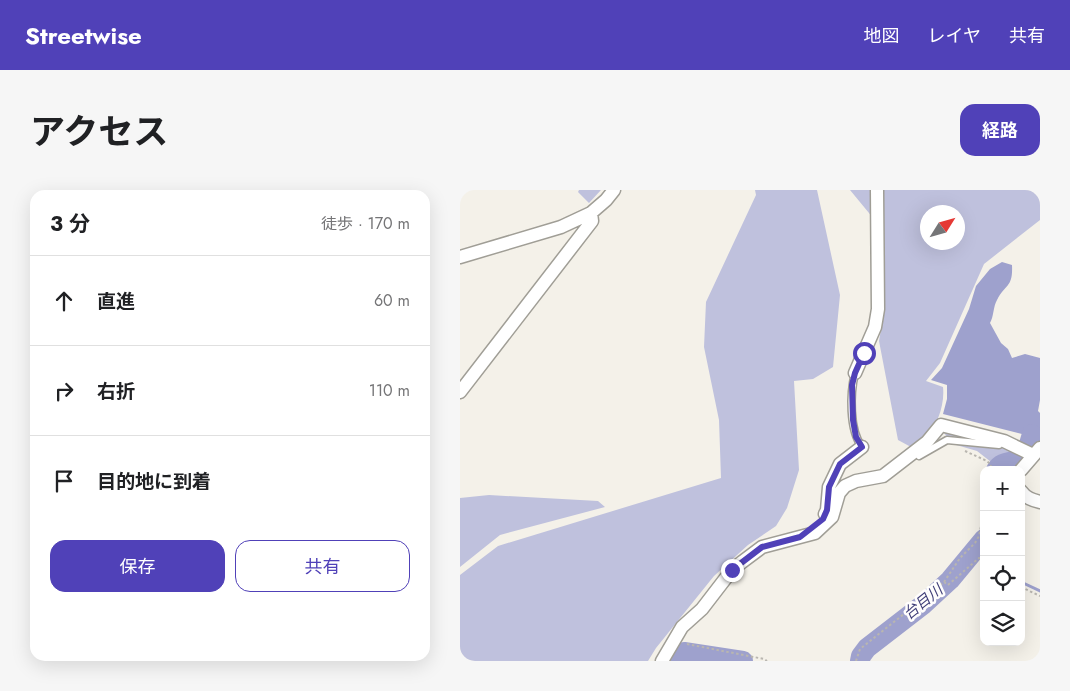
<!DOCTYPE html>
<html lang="ja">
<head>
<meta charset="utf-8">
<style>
  :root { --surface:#fff; --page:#f6f6f6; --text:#202124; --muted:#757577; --line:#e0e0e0; --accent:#5041b8 }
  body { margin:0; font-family:Jost,"Noto Sans JP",sans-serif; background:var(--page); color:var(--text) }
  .controls { position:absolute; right:15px; bottom:15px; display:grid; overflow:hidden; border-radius:10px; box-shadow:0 5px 20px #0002 }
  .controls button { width:45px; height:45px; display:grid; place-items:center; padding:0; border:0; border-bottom:1px solid var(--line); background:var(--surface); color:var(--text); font:25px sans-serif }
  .compass { position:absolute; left:460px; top:15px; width:45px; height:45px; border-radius:50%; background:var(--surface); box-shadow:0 5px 20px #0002; rotate:53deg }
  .stop { position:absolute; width:15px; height:15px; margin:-11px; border:4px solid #5041b8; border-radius:50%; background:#fff }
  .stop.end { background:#5041b8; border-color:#fff; box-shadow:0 1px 5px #0008 }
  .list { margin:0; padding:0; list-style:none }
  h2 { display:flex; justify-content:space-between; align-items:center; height:65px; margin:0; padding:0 20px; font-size:21px }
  h2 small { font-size:16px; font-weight:400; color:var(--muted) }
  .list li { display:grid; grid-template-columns:32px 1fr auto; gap:15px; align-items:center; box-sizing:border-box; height:90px; padding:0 20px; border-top:1px solid var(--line) }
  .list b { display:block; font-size:19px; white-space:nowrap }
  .list em { font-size:16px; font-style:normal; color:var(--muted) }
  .actions { display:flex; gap:10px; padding:15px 20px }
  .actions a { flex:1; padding:11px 0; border:1px solid var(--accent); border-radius:15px; text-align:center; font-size:18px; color:var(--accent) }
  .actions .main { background:var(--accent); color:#fff }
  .icon { flex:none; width:28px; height:28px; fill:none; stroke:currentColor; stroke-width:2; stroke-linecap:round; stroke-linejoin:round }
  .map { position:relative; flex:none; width:580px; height:471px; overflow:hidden; border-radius:15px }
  header { display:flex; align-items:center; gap:30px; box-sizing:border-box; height:70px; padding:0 25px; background:var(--accent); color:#fff }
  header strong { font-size:24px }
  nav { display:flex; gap:28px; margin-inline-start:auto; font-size:18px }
  .intro { display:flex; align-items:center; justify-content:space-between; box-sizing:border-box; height:120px; padding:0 30px }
  h1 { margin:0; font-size:35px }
  .button { padding:12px 22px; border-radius:15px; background:var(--accent); color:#fff; font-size:18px; font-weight:700 }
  main { display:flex; gap:30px; padding:0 30px }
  aside { flex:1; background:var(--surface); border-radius:15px; box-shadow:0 5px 20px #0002 }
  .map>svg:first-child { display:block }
</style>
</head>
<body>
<header>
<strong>Streetwise</strong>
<nav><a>地図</a><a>レイヤ</a><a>共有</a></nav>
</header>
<div class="intro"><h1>アクセス</h1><a class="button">経路</a></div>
<main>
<aside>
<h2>3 分<small>徒歩 · 170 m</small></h2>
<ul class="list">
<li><svg class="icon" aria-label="ahead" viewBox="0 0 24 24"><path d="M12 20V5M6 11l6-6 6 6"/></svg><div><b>直進</b></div><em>60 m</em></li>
<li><svg class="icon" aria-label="right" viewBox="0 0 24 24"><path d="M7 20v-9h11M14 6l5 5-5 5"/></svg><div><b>右折</b></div><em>110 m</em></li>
<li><svg class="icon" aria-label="arrive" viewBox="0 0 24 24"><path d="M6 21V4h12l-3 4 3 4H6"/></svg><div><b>目的地に到着</b></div></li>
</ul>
<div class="actions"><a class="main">保存</a><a>共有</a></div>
</aside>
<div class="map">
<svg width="580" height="471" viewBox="0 0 580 471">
  <rect width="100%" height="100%" fill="#f4f1e9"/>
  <path fill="#bfc1dd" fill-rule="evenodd" d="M 119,0 L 141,0 L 129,13 L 118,2 Z
    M 295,0 L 357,0 L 380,105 L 373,177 L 353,189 L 334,191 L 339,280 L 327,318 L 316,336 L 288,355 L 254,386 L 196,458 L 188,471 L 0,471 L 0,385 L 38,356 L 261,288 L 259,230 L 244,157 L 246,112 L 296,5 Z
    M 390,0 L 580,0 L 580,30 L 524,74 L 480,173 L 466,191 L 483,197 C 485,215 477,236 465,249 C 461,252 455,255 451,257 L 438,250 L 419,151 L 423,127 L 423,40 ZM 468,22 L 498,22 L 498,52 L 468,52 Z
    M 484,243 L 515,248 L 561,265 L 566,268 L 557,280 L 533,280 L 535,275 L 517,261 L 493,254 Z
    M 29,305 L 138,311 L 145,317 L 40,345 L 0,377 L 0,308 Z"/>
  <path fill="#9ea1cd" d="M 542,72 L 552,75 C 553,98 546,93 537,110 C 533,117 534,126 530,133 L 541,153 L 548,159 L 552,168 L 565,164 L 580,168 L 580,210 L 578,221 L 580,223 L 580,244 L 578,248 L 483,224 L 487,209 L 487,195 L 471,190 L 482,178 L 509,119 L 516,96 L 530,79 Z"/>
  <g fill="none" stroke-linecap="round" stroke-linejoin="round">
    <path stroke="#9ea1cd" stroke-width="3" d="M 520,355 L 524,360
      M 561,392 L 580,401"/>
    <path stroke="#9ea1cd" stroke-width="20" d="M 569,254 L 572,244
      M 536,280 C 543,269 554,274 563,267
      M 212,471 L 224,462 L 283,471
      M 400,471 L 401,466 L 407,458 L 464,414 L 490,390 L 524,349"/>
    <g stroke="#a09e96" stroke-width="9">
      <path id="lane" d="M 395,183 C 390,203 389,240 402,257
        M 459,266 L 487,250 L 539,255"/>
    </g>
    <g stroke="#a09e96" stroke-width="15">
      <path id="street" d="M 0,67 L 101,37 L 131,23 L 146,10 L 154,0
        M 395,183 L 415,137 L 418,119 L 417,0
        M 0,202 L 132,31 L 131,23
        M 561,280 L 580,258
        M 561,301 C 566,308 572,310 580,312
        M 365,324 L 367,320 L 369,297 L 380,274 L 402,257
        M 202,471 L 222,437 L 242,419 L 272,380 L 282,372 L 302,357 L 355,343 L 372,327 L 379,303 L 385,296 L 396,291 L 423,286 L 467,252 L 481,235 L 544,251 L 573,265"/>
    </g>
    <path stroke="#b9b6b0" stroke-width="2" stroke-dasharray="2.5 2.5" stroke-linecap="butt" d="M 505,261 L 527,271 L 531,275 L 530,280
      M 484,392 L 488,395 L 519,368 L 524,369
      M 561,397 L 580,406
      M 227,454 L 304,469 L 307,471
      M 396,471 L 400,459 L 484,392 L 500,368 L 515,353 L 519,346 L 522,331 L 521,314 L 524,303"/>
    <use href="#lane" stroke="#fff" stroke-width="6"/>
    <use href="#street" stroke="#fff" stroke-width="12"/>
  </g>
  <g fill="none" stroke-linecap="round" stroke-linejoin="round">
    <path stroke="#5041b8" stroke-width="6" d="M 272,380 L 302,357 L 340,347 L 363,329 L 367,320 L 369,297 L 380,274 L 402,257 L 396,247 L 393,230 L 392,195 L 395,183 L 404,163"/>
  </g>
  <g text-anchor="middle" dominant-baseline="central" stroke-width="5" stroke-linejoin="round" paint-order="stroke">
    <g font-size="15" font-style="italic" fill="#403f78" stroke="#fffefd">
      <text transform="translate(463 412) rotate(-39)">台目川</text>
    </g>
  </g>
</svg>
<div class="controls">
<button>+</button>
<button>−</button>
<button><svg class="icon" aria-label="locate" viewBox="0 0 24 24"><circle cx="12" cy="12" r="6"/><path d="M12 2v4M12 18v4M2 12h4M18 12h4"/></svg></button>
<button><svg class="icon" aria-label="layers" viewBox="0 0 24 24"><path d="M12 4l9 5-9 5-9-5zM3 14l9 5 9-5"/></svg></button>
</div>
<svg class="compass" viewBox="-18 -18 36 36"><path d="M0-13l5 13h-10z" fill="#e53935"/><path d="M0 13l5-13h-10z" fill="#757577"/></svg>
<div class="stop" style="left:404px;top:163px"></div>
<div class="stop end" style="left:272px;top:380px"></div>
</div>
</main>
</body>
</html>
